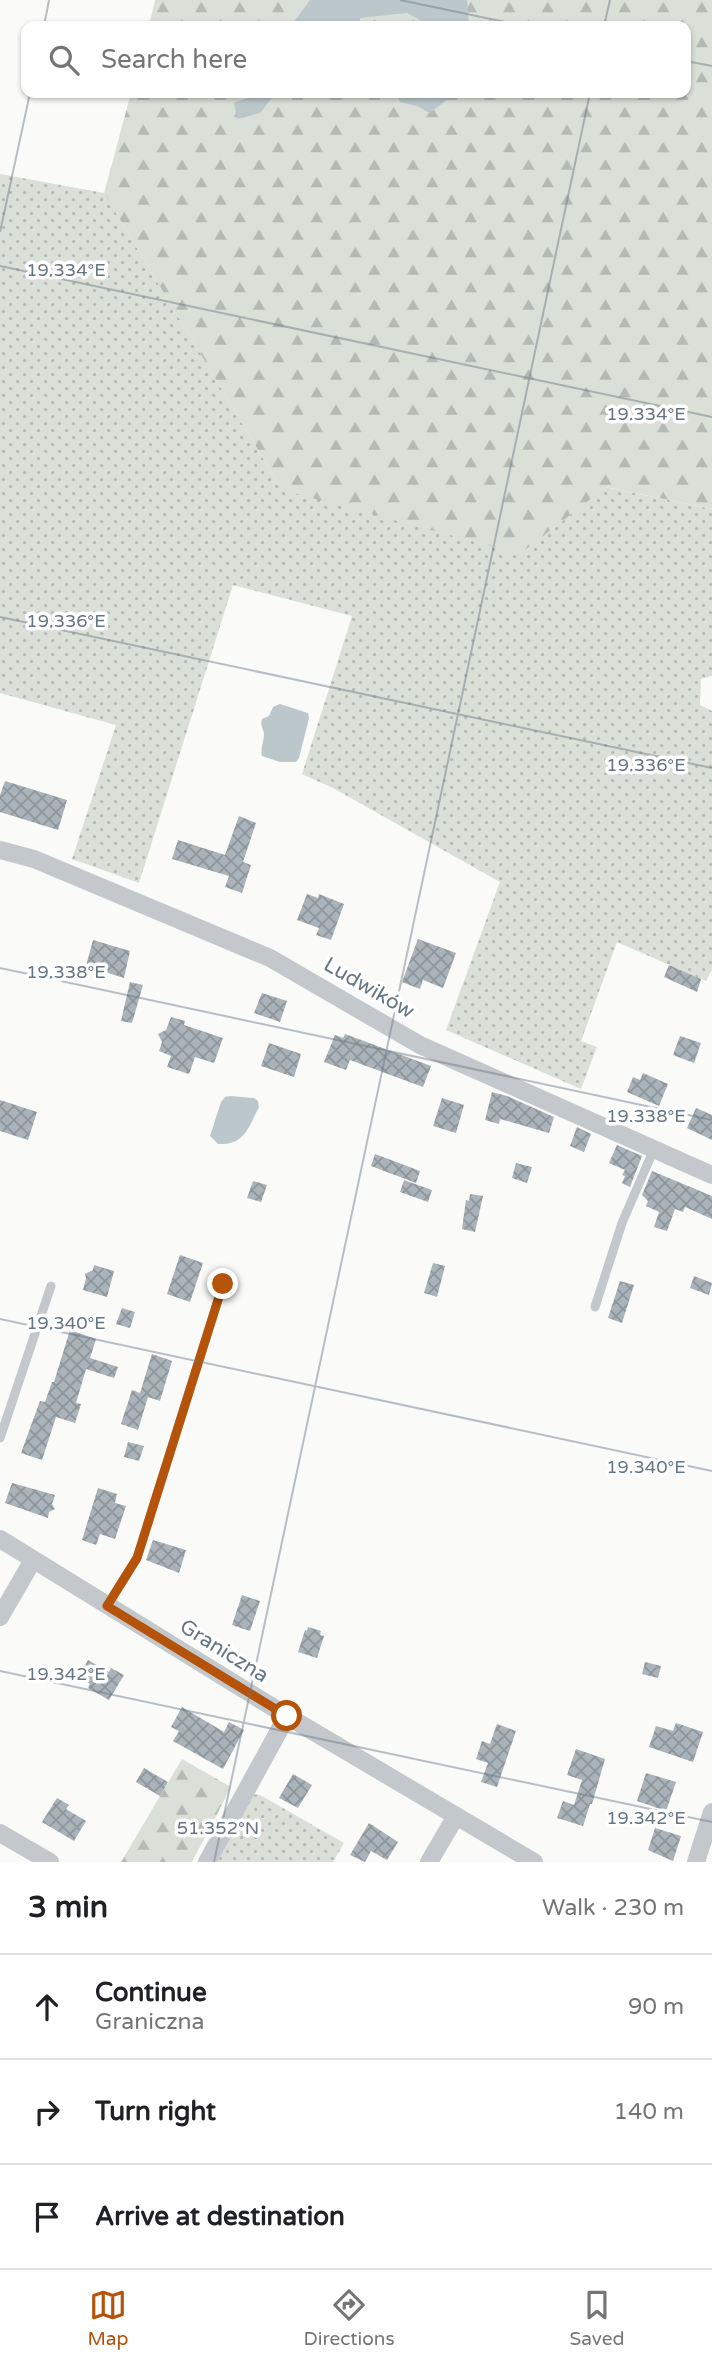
<!DOCTYPE html>
<html lang="en">
<head>
<meta charset="utf-8">
<style>
  :root { --surface:#fff; --page:#f2f2f2; --text:#202124; --muted:#757577; --line:#e0e0e0; --accent:#b45309 }
  body { margin:0; font-family:"Varela Round",sans-serif; background:var(--page); color:var(--text) }
  .stop { position:absolute; width:21px; height:21px; margin:-16px; border:5px solid #b45309; border-radius:50%; background:#fff }
  .stop.end { background:#b45309; border-color:#fff; box-shadow:0 2px 7px #0008 }
  .list { margin:0; padding:0; list-style:none }
  h2 { display:flex; justify-content:space-between; align-items:center; height:91px; margin:0; padding:0 28px; font-size:30px }
  h2 small { font-size:23px; font-weight:400; color:var(--muted) }
  .list li { display:grid; grid-template-columns:46px 1fr auto; gap:21px; align-items:center; box-sizing:border-box; height:105px; padding:0 28px; border-top:2px solid var(--line) }
  .list b { display:block; font-size:26px; white-space:nowrap }
  .list p { margin:0; font-size:23px; white-space:nowrap; color:var(--muted) }
  .list em { font-size:23px; font-style:normal; color:var(--muted) }
  .icon { flex:none; width:38px; height:38px; fill:none; stroke:currentColor; stroke-width:2; stroke-linecap:round; stroke-linejoin:round }
  .map { position:relative; flex:none; width:712px; height:1862px; overflow:hidden }
  .search { position:absolute; background:var(--surface); box-shadow:0 2px 5px #0004; left:21px; right:21px; top:21px; height:77px; display:flex; align-items:center; gap:18px; box-sizing:border-box; padding:0 24px; border-radius:14px; color:var(--muted); font-size:26px }
  .sheet { height:406px; background:var(--surface) }
  nav { display:flex; justify-content:space-around; align-items:center; box-sizing:border-box; height:98px; border-top:2px solid var(--line); background:var(--surface); font-size:19px; color:var(--muted) }
  nav a { display:grid; justify-items:center; gap:4px }
  nav .on { color:var(--accent) }
  .map>svg:first-child { display:block }
</style>
</head>
<body>
<div class="map">
<svg width="712" height="1862" viewBox="0 0 712 1862">
  <defs>
    <pattern id="grass-dots" width="8" height="8" patternUnits="userSpaceOnUse" patternTransform="scale(1.75)"><rect width="8" height="8" fill="#dadfd7"/><path d="M2 2h.1M6 6h.1" fill="none" stroke="#b4b9b4" stroke-width="1.8" stroke-linecap="round"/></pattern>
    <pattern id="forest-firs" width="22" height="20" patternUnits="userSpaceOnUse" patternTransform="scale(1.75)"><rect width="22" height="20" fill="#dadfd7"/><path d="M5 1l3.5 6h-7zM16 11l3.5 6h-7z" fill="#b4b9b4"/></pattern>
    <pattern id="building-cross-hatch" width="8" height="8" patternUnits="userSpaceOnUse" patternTransform="scale(1.75)"><rect width="8" height="8" fill="#aab3b9"/><path d="M0 0l8 8M0 8l8-8" fill="none" stroke="#8e969c"/></pattern>
  </defs>
  <rect width="100%" height="100%" fill="#fafaf8"/>
  <path fill="url(#grass-dots)" d="M 0,174 L 104,193 L 279,485 L 520,554 L 605,487 L 712,509 L 712,676 L 701,679 L 700,705 L 712,711 L 712,970 L 706,981 L 617,942 L 581,1041 L 597,1047 L 581,1089 L 446,1030 L 500,882 L 333,788 L 302,774 L 352,616 L 233,585 L 139,883 L 72,859 L 116,725 L 0,693 Z
    M 251,1794 L 260,1795 L 344,1843 L 333,1862 L 213,1862 Z"/>
  <path fill="url(#forest-firs)" d="M 155,0 L 712,0 L 712,509 L 606,487 L 520,554 L 282,490 L 104,193 L 131,93 L 686,93 L 686,26 L 149,26 Z
    M 182,1759 L 231,1787 L 192,1862 L 121,1862 Z"/>
  <path fill="#bbc7cb" d="M 310,0 L 467,0 L 469,26 L 420,26 L 420,20 L 407,13 L 360,18 L 360,26 L 291,26 Z
    M 261,93 L 276,93 L 260,113 L 237,119 L 234,103 Z
    M 396,93 L 458,93 L 454,94 L 430,113 L 417,106 L 400,102 Z
    M 280,704 L 308,713 L 309,718 L 299,758 L 296,762 L 280,762 L 262,756 C 260,748 264,742 264,734 C 263,727 260,726 262,719 L 269,716 L 273,707 Z
    M 230,1096 L 254,1098 L 258,1101 L 259,1107 C 248,1128 245,1145 218,1144 L 210,1136 L 221,1102 L 225,1097 Z"/>
  <path fill="url(#building-cross-hatch)" d="M 5,781 L 67,800 L 58,830 L 0,812 L 0,795 Z
    M 239,816 L 256,823 L 243,862 L 251,865 L 242,893 L 225,887 L 229,876 L 172,859 L 178,840 L 225,855 Z
    M 307,894 L 318,898 L 319,894 L 344,904 L 331,940 L 316,935 L 319,928 L 297,920 Z
    M 418,939 L 456,953 L 443,988 L 423,980 L 420,989 L 402,982 Z
    M 93,940 L 130,951 L 124,978 L 86,966 Z
    M 669,965 L 701,979 L 697,992 L 664,977 Z
    M 130,982 L 143,985 L 132,1023 L 121,1021 Z
    M 262,993 L 287,1001 L 280,1022 L 254,1013 Z
    M 171,1017 L 185,1021 L 184,1025 L 223,1038 L 214,1063 L 195,1057 L 189,1074 L 167,1067 L 171,1056 L 159,1051 L 162,1042 L 158,1034 L 166,1030 Z
    M 345,1034 L 431,1066 L 423,1087 L 350,1060 L 346,1070 L 324,1062 L 335,1035 L 343,1038 Z
    M 680,1036 L 701,1043 L 694,1063 L 673,1055 Z
    M 269,1043 L 301,1054 L 294,1077 L 261,1066 Z
    M 643,1073 L 668,1084 L 659,1106 L 627,1092 L 633,1077 L 640,1080 Z
    M 492,1092 L 507,1096 L 554,1117 L 549,1133 L 500,1119 L 499,1124 L 485,1120 Z
    M 442,1098 L 464,1105 L 456,1133 L 433,1126 Z
    M 0,1100 L 37,1112 L 28,1140 L 0,1131 Z
    M 696,1108 L 712,1115 L 712,1140 L 687,1128 Z
    M 577,1127 L 591,1134 L 584,1152 L 570,1146 Z
    M 617,1145 L 642,1156 L 630,1187 L 622,1183 L 625,1176 L 622,1175 L 625,1170 L 609,1163 Z
    M 375,1154 L 420,1171 L 416,1183 L 371,1166 Z
    M 516,1163 L 532,1167 L 527,1183 L 512,1178 Z
    M 652,1171 L 712,1196 L 712,1219 L 685,1207 L 683,1212 L 675,1209 L 667,1231 L 654,1227 L 659,1212 L 646,1206 L 648,1201 L 642,1195 Z
    M 404,1180 L 432,1190 L 428,1202 L 400,1192 Z
    M 253,1181 L 267,1185 L 261,1202 L 247,1198 Z
    M 470,1194 L 483,1196 L 475,1232 L 462,1229 L 466,1200 L 469,1201 Z
    M 180,1255 L 203,1263 L 190,1302 L 167,1294 Z
    M 433,1263 L 445,1266 L 437,1297 L 424,1293 Z
    M 94,1265 L 114,1271 L 107,1297 L 83,1290 L 86,1278 L 85,1274 L 93,1270 Z
    M 694,1276 L 712,1283 L 709,1295 L 690,1288 Z
    M 620,1281 L 634,1285 L 622,1323 L 608,1318 Z
    M 122,1308 L 135,1312 L 130,1328 L 116,1324 Z
    M 70,1330 L 96,1339 L 90,1358 L 118,1367 L 114,1378 L 86,1369 L 76,1403 L 81,1404 L 75,1423 L 56,1417 L 42,1460 L 21,1453 L 40,1401 L 45,1402 L 52,1382 L 54,1382 Z
    M 152,1354 L 172,1361 L 160,1401 L 148,1397 L 138,1430 L 121,1424 L 132,1390 L 140,1393 Z
    M 128,1442 L 144,1446 L 139,1461 L 124,1457 Z
    M 12,1483 L 55,1495 L 52,1504 L 55,1509 L 49,1512 L 48,1518 L 5,1503 Z
    M 98,1488 L 117,1494 L 115,1503 L 126,1506 L 115,1539 L 100,1534 L 96,1545 L 82,1540 Z
    M 153,1540 L 186,1550 L 179,1573 L 146,1560 Z
    M 242,1595 L 260,1601 L 250,1631 L 232,1625 Z
    M 308,1627 L 321,1631 L 320,1635 L 324,1636 L 317,1658 L 298,1652 L 305,1630 L 307,1631 Z
    M 88,1660 L 109,1672 L 111,1668 L 124,1675 L 109,1700 L 88,1688 L 90,1684 L 79,1677 Z
    M 645,1662 L 661,1666 L 658,1678 L 642,1674 Z
    M 182,1707 L 224,1732 L 229,1722 L 244,1730 L 223,1769 L 173,1741 L 179,1731 L 171,1727 Z
    M 676,1723 L 703,1732 L 693,1762 L 649,1747 L 656,1726 L 673,1731 Z
    M 497,1724 L 516,1731 L 497,1787 L 481,1782 L 488,1763 L 476,1759 L 482,1741 L 490,1744 Z
    M 576,1749 L 605,1759 L 592,1804 L 590,1804 L 583,1826 L 557,1818 L 563,1801 L 574,1805 L 582,1780 L 567,1775 Z
    M 144,1768 L 168,1782 L 160,1796 L 136,1782 Z
    M 646,1773 L 676,1782 L 666,1811 L 637,1801 Z
    M 293,1774 L 312,1785 L 298,1808 L 279,1798 Z
    M 57,1798 L 69,1805 L 66,1809 L 86,1821 L 74,1841 L 42,1822 Z
    M 369,1823 L 398,1842 L 387,1860 L 371,1851 L 365,1862 L 350,1855 Z
    M 655,1828 L 681,1836 L 673,1861 L 648,1850 Z"/>
  <g fill="none" stroke-linecap="round" stroke-linejoin="round">
    <path stroke="#c3c8cc" stroke-width="9" d="M 595,1307 L 622,1223 L 654,1149
      M 0,1438 L 51,1286
      M 107,1606 L 137,1558 L 223,1284"/>
    <path stroke="#c3c8cc" stroke-width="18" d="M 0,850 L 34,859 L 270,958 L 420,1045 L 712,1175
      M 0,1539 L 287,1716 L 534,1862
      M 0,1617 L 33,1560
      M 0,1833 L 50,1862
      M 207,1862 L 287,1716
      M 429,1862 L 456,1816
      M 696,1862 L 712,1812"/>
  </g>
  <g fill="none" stroke-linecap="round" stroke-linejoin="round">
    <path stroke="#b45309" stroke-width="9" d="M 223,1284 L 137,1558 L 107,1606 L 287,1716"/>
  </g>
  <path fill="none" stroke="#657683" stroke-width="2" stroke-opacity="0.45" d="M 400,0 L 524,26M 44,26 L 49,0M 604,26 L 610,0M 686,61 L 712,66M 0,232 L 30,93M 0,266 L 712,417M 0,617 L 712,768M 0,968 L 712,1120M 0,1319 L 712,1471M 0,1671 L 712,1822M 214,1862 L 590,93"/>
  <g text-anchor="middle" dominant-baseline="central" stroke-width="7" stroke-linejoin="round" paint-order="stroke">
    <g font-size="21" fill="#657683" stroke="#fff">
      <text transform="translate(369 988) rotate(30)">Ludwików</text>
      <text transform="translate(224 1651) rotate(32)">Graniczna</text>
    </g>
  </g>
  <g font-size="18" text-anchor="middle" fill="#657683" stroke="#fff" stroke-width="7" stroke-linejoin="round" paint-order="stroke">
    <text x="66" y="276">19.334°E</text>
    <text x="646" y="420">19.334°E</text>
    <text x="66" y="627">19.336°E</text>
    <text x="646" y="771">19.336°E</text>
    <text x="66" y="978">19.338°E</text>
    <text x="646" y="1122">19.338°E</text>
    <text x="66" y="1329">19.340°E</text>
    <text x="646" y="1473">19.340°E</text>
    <text x="66" y="1680">19.342°E</text>
    <text x="646" y="1824">19.342°E</text>
    <text x="218" y="1834">51.352°N</text>
  </g>
</svg>
<div class="stop" style="left:287px;top:1716px"></div>
<div class="stop end" style="left:223px;top:1284px"></div>
<div class="search"><svg class="icon" aria-label="search" viewBox="0 0 24 24"><circle cx="10" cy="10" r="6"/><path d="M15 15l6 6"/></svg>Search here</div>
</div>
<section class="sheet">
<h2>3 min<small>Walk · 230 m</small></h2>
<ul class="list">
<li><svg class="icon" aria-label="ahead" viewBox="0 0 24 24"><path d="M12 20V5M6 11l6-6 6 6"/></svg><div><b>Continue</b><p>Graniczna</p></div><em>90 m</em></li>
<li><svg class="icon" aria-label="right" viewBox="0 0 24 24"><path d="M7 20v-9h11M14 6l5 5-5 5"/></svg><div><b>Turn right</b></div><em>140 m</em></li>
<li><svg class="icon" aria-label="arrive" viewBox="0 0 24 24"><path d="M6 21V4h12l-3 4 3 4H6"/></svg><div><b>Arrive at destination</b></div></li>
</ul>
</section>
<nav>
<a class="on"><svg class="icon" aria-label="map" viewBox="0 0 24 24"><path d="M3 6l6-2 6 2 6-2v14l-6 2-6-2-6 2zM9 4v14M15 6v14"/></svg>Map</a>
<a><svg class="icon" aria-label="directions" viewBox="0 0 24 24"><path d="M12 3l9 9-9 9-9-9zM9 14v-3h6M13 9l2 2-2 2"/></svg>Directions</a>
<a><svg class="icon" aria-label="saved" viewBox="0 0 24 24"><path d="M7 4h10v16l-5-4-5 4z"/></svg>Saved</a>
</nav>
</body>
</html>
